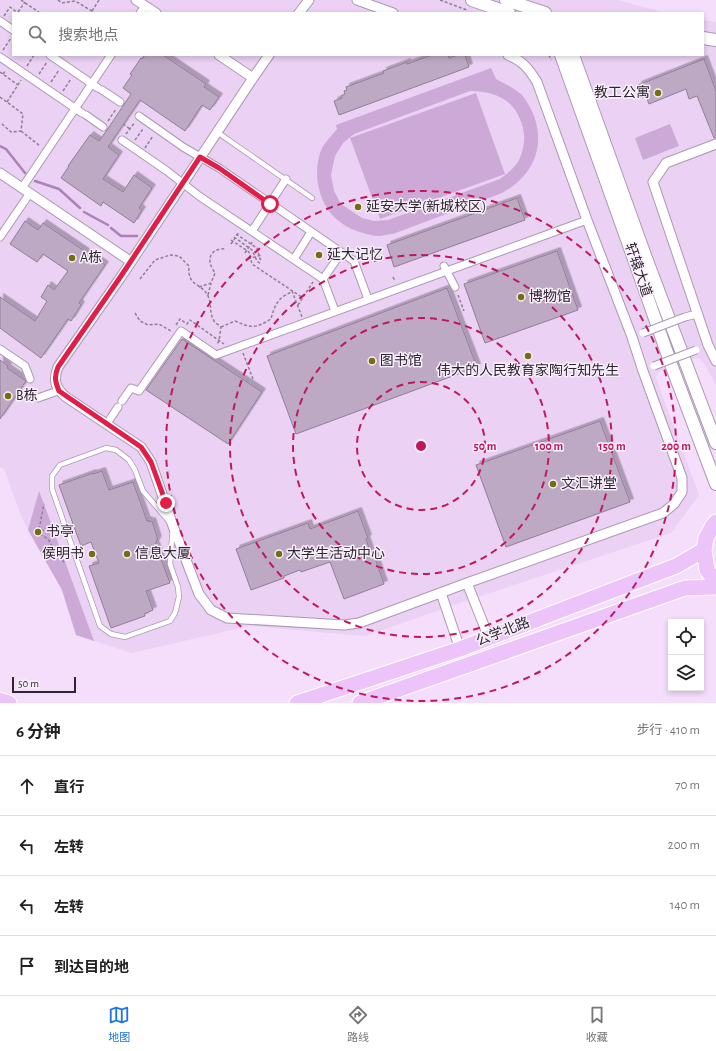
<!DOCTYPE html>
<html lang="zh">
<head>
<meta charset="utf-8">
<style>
  :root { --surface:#fff; --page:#f2f2f2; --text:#222; --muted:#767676; --line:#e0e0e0; --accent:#1a73e8 }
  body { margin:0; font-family:"Alegreya Sans","Noto Sans SC",sans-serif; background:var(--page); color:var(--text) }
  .controls { position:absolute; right:12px; bottom:12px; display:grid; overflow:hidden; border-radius:0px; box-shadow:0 2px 6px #0003 }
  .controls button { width:36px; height:36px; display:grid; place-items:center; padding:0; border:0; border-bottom:1px solid var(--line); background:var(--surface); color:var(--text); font:20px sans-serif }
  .scale { position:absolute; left:12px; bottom:10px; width:64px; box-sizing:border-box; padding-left:4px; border:2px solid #2d252f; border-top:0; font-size:11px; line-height:14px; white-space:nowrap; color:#2d252f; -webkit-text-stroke:3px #f9f0fc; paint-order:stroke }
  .stop { position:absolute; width:12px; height:12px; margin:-9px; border:3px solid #e11d48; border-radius:50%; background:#fff }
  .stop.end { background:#e11d48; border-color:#fff; box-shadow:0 1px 4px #0008 }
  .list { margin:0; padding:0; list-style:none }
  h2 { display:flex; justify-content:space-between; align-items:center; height:52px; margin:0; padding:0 16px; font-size:17px }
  h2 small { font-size:13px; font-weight:400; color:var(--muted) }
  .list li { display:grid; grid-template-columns:26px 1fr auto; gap:12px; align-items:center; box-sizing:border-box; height:60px; padding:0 16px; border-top:1px solid var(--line) }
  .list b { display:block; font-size:15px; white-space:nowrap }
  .list em { font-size:13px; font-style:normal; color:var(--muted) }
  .icon { flex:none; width:22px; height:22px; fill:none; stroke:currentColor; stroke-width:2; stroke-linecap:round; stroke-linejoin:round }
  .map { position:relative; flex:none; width:716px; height:703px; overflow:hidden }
  .search { position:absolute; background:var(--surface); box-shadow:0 2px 6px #0003; left:12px; right:12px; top:12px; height:44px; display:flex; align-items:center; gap:10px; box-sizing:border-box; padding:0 14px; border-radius:0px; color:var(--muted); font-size:15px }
  .sheet { height:292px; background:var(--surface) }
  nav { display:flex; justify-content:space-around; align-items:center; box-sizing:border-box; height:56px; border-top:1px solid var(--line); background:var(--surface); font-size:11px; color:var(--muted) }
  nav a { display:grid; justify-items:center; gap:2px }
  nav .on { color:var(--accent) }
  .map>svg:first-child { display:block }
</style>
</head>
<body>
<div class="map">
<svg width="716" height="703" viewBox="0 0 716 703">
  <defs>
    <filter id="shadow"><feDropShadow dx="3.5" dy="-3.5" stdDeviation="0" flood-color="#0004"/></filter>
  </defs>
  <rect width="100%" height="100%" fill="#f4defb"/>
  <path fill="#ebd1f4" d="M 0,0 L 617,0 L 666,13 L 13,13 L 13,55 L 703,55 L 703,20 L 716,22 L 716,385 L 703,362 L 700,359 L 695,358 L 660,371 L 657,374 L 656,378 L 699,495 L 671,533 L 460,603 L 365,636 L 249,626 L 132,653 L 76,635 L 62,590 L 22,518 L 4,469 L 0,467 Z"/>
  <path fill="#cda9d8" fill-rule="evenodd" d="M 491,68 L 496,79 C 505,84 514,88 522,95 C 527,101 531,109 534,116 C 546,149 531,177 502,193 L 393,234 C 388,234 383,236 378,236 C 371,236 364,233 357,231 C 335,223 322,207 318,184 C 316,173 317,159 322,148 C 326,141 332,135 337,129 L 336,125 ZM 470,91 C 485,91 499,94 510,104 C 517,110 524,126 524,135 C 525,143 522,155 518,162 C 513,169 507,174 500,179 L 388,220 L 374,221 L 362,218 L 341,204 L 334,191 L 331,175 L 335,156 L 343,143 L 354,134 Z
    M 476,93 L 505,174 L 380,219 L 350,138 Z
    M 670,124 L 679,146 L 643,160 L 635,138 Z
    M 39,491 L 44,504 L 94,641 L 76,635 L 62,590 L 28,530 Z"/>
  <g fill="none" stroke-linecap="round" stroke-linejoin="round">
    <path stroke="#ac81ba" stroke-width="2.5" d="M 0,146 L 6,149 L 25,173
      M 35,181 L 59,189 L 80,208
      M 84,212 L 108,225
      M 111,228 L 121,236 L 137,236"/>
  </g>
  <path fill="#bea9c4" stroke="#917d98" filter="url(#shadow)" d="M 145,55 L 163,55 L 206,84 L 204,87 L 219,97 L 210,110 L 202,105 L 185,131 L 140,100 L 108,147 L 119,155 L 103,179 L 123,192 L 134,175 L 152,188 L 139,208 L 142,210 L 134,223 L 103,202 L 101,206 L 61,178 L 69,166 L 68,166 L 90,135 L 99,141 L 107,130 L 131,94 L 123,88 L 132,75 L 130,74 L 141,58 L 142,59 Z
    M 432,55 L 448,55 L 449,58 L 458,55 L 465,55 L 469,67 L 339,115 L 334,101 L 342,98 L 341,96 L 345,94 L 344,91 L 347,90 L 346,87 L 384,73 L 383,71 L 407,62 L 407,64 Z
    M 704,59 L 716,91 L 716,138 L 714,138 L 697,96 L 689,99 L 686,89 L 649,104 L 646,96 L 642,98 L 638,85 Z
    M 517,198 L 525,220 L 394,267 L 387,245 Z
    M 25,221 L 38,230 L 43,223 L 105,265 L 79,303 L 81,305 L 71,321 L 68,319 L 41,358 L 0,328 L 0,297 L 35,321 L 47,301 L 41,297 L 48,285 L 54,290 L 68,271 L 43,254 L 37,262 L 10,244 Z
    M 557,251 L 578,310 L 485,343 L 464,284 Z
    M 447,288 L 477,367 L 296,434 L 267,356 Z
    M 182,339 L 262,392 L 228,444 L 146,390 Z
    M 0,360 L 8,366 L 7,368 L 26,381 L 0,419 Z
    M 600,421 L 630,502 L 506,547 L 476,465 Z
    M 102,471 L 109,490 L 133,482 L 147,521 L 149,520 L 149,522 L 152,521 L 158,540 L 156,540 L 157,542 L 155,543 L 170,583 L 146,591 L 153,610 L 144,614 L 145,616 L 111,628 L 89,566 L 99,563 L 91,542 L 81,546 L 59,485 L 93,473 L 93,474 Z
    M 358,511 L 368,538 L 366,539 L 372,556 L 374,555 L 384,584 L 344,599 L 330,562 L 301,572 L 300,570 L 284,576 L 284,578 L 251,590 L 236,549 L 308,523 L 310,529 Z"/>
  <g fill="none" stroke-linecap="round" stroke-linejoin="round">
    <g stroke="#ac98b3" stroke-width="6">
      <path id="service" d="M 217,132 L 312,198
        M 106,448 L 116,450 L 129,460 L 135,470 L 143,491 L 173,526 L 170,564 L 178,587 L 179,597 L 175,613 L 170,621 L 125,637 L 111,634 L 100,626 L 52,489 L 52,476 L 60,465 Z"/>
    </g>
    <g stroke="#ac98b3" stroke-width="9">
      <path id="pedestrian" d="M 140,13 L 145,6
        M 0,21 L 13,30
        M 50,55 L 98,88
        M 0,57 L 82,113
        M 102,90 L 120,102
        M 86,115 L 103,127
        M 139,116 L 183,147 L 219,168 L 354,261 L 368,299
        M 122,140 L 167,171 L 199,196 L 323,279 L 335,311
        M 22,188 L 111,55
        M 252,231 L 286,179
        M 0,237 L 30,193
        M 294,259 L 311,232
        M 444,266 L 455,287
        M 323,279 L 341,253
        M 685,317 L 697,314
        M 0,349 L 25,366 L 30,379
        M 38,398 L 52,393 L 59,391
        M 122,401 L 131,388 L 139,391 L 181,331 L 216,355 L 587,220
        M 110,419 L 118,407"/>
    </g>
    <g stroke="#ac98b3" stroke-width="11">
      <path id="minor" d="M 136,0 L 156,13
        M 357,0 L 393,13
        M 299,13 L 309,0
        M 219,55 L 253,78
        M 269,55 L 253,78 L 121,277 L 58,367 C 53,380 55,388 66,397 L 141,447 L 151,462 L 173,526 L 199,594 L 211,610 L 227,618 L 344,625 L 359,623 L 467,583 L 663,513 L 674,504 L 682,492 L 682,478 L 643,371 L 632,337 L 587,220 L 537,82 C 529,69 523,61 508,55
        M 716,144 L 666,163 L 653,182 L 708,345 L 716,361
        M 0,173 L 130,261
        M 467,583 L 489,638
        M 441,593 L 460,649"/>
    </g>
    <g stroke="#ac98b3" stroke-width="14">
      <path id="tertiary" d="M 472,0 L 509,13
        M 506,0 L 545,13
        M 703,38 L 716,40
        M 561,55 L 635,262 L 672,367 L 716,484
        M 573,55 L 646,258 L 716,443"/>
    </g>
    <g stroke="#fff" stroke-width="17">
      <path id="primary" d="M 716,522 L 712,527 L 706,538 L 704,550 L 707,570 L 716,582
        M 0,700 L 9,703
        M 297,703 L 460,649 L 676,566 L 704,550
        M 360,703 L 685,588 L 716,587"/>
    </g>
    <path stroke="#8e7f92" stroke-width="1.5" stroke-dasharray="3 2" stroke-linecap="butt" d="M 21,0 L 40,13
      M 58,0 L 62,3 L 75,1 L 92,11 L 93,13
      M 440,0 L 467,10
      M 92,11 L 99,0
      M 18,12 L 25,2
      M 4,16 L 10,7 L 18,13
      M 3,50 L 11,38
      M 549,55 L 551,60
      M 27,66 L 34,55
      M 0,72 L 18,85
      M 3,74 L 6,70
      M 39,74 L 47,62
      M 51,82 L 59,70
      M 63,91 L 71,79
      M 0,97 L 23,114 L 21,131 L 11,132 L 2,124 L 0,124
      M 7,102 L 21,80
      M 108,121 L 116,109
      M 123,124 L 130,129
      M 21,131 L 40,146
      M 126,134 L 135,122
      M 135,140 L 143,129
      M 145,148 L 153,136
      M 236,234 L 257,248 L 260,259 L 262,260
      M 234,237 L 252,250 L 257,261 L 261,264
      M 231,240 L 249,252 L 252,264 L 303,298
      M 231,244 L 239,232
      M 245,253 L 253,241
      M 248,259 L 261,255
      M 393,277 L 395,281
      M 140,279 L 155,260 L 170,255 L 179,256 L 189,266 C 187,287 201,282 208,296 C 212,304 209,313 214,321 C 215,323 219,325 221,327 L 219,341 L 217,344
      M 199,287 L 211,283 L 215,273 C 213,270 210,265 210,261 C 209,252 218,248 225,249
      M 208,295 L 211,283
      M 458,295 L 464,311
      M 298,305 L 313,282
      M 135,313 L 140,321 L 148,325 L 159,324 L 171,331
      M 176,325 L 180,319 L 187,324 L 190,320 L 224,344
      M 221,327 L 235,321 C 251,328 255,329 271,319 C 273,311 276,301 284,296 C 287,294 290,293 292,291 L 302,317
      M 243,353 L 253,379
      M 39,529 L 44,504
      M 41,531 L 52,527
      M 40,534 L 48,539 L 58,556 L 65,563"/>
    <use href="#service" stroke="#fff" stroke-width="4.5"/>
    <use href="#pedestrian" stroke="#fff" stroke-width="7"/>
    <use href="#minor" stroke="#fff" stroke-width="9"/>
    <use href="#tertiary" stroke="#fff" stroke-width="12"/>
    <use href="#primary" stroke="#edc4fa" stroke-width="15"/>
    <g stroke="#ac98b3" stroke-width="9" stroke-linecap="butt">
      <path id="pedestrian-bridge" d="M 643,333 L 685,317
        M 654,366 L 696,350"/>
    </g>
    <use href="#pedestrian-bridge" stroke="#fff" stroke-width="7"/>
  </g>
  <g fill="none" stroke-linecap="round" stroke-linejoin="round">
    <path stroke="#e11d48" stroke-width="5" d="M 166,503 L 151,462 L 141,447 L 59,391 C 55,381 54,377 58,367 L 121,276 L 200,157 L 219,168 L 270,204"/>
  </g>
  <g fill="none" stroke="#c2185b" stroke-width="2" stroke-dasharray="7 5">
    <circle cx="421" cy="446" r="64"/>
    <circle cx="421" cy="446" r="128"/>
    <circle cx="421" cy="446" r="191"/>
    <circle cx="421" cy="446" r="255"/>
  </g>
  <g fill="#726f10" stroke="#f9f0fc" stroke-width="1.5">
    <circle cx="658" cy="93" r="4"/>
    <circle cx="358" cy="207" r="4"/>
    <circle cx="319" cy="255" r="4"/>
    <circle cx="72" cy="258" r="4"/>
    <circle cx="521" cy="297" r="4"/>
    <circle cx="528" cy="356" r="4"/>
    <circle cx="372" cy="361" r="4"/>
    <circle cx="8" cy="396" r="4"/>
    <circle cx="553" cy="484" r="4"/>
    <circle cx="38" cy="532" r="4"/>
    <circle cx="92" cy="554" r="4"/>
    <circle cx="127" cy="554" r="4"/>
    <circle cx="279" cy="554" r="4"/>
  </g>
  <g text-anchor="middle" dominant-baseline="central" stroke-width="3" stroke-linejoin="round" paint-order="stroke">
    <g font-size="14" fill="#2d252f" stroke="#f9f0fc" text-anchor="start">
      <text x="650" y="93" text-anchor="end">教工公寓</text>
      <text x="366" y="207">延安大学(新城校区)</text>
      <text x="327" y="255">延大记忆</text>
      <text x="80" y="258">A栋</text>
      <text x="529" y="297">博物馆</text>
      <text x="380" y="361">图书馆</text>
      <text x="528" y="371" text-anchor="middle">伟大的人民教育家陶行知先生</text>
      <text x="16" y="396">B栋</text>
      <text x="561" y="484">文汇讲堂</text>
      <text x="46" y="532">书亭</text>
      <text x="84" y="554" text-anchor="end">侯明书</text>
      <text x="135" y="554">信息大厦</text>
      <text x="287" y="554">大学生活动中心</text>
    </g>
    <g font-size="14" fill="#2d252f" stroke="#f9f0fc">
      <text transform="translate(638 270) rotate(71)">轩辕大道</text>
      <text transform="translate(503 632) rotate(-21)">公学北路</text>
    </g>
  </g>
  <circle cx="421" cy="446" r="6" fill="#c2185b" stroke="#f9f0fc" stroke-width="2"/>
  <g font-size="12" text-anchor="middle" font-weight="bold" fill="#c2185b" stroke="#f9f0fc" stroke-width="3" stroke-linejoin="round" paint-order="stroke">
    <text x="485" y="450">50 m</text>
    <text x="549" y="450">100 m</text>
    <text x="612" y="450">150 m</text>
    <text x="676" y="450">200 m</text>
  </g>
</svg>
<div class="controls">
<button><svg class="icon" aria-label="locate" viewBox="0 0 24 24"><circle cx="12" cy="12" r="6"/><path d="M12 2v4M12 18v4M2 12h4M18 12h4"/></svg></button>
<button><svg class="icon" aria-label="layers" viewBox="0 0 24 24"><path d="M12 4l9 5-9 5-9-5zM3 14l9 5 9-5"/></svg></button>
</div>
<div class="scale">50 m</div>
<div class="stop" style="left:270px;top:204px"></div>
<div class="stop end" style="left:166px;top:503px"></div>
<div class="search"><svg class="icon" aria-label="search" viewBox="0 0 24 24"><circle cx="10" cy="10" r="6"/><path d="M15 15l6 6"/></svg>搜索地点</div>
</div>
<section class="sheet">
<h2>6 分钟<small>步行 · 410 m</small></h2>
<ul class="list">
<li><svg class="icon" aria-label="ahead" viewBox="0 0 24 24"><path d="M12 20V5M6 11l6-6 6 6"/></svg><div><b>直行</b></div><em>70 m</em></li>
<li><svg class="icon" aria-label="left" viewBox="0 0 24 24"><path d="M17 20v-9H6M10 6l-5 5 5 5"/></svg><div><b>左转</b></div><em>200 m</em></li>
<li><svg class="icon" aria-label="left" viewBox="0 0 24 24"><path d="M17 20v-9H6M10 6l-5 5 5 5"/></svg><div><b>左转</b></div><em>140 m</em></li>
<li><svg class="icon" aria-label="arrive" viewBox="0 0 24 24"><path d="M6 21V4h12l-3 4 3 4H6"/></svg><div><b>到达目的地</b></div></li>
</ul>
</section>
<nav>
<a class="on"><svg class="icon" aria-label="map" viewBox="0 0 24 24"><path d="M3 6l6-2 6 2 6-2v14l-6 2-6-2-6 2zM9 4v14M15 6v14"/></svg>地图</a>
<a><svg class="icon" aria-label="directions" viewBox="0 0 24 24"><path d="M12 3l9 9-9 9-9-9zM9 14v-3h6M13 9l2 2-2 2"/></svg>路线</a>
<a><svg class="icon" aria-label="saved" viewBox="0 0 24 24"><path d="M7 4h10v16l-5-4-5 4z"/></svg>收藏</a>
</nav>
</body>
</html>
